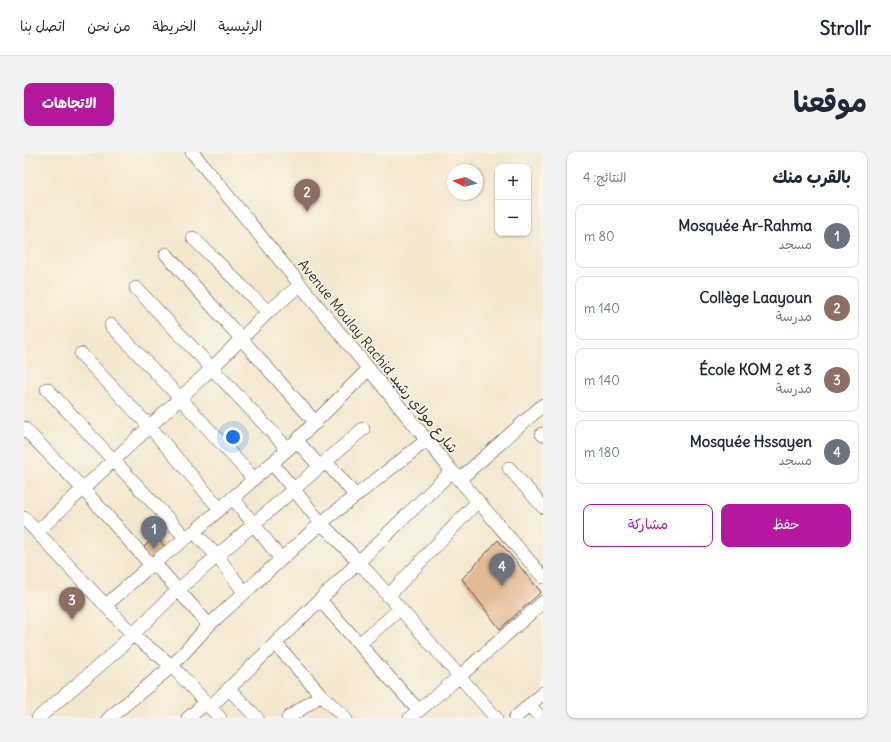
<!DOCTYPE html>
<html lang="ar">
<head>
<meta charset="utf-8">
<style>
  :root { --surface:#fff; --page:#f2f2f3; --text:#1f2937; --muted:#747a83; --line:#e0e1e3; --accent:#b5179e }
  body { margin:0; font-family:Delius,"Playpen Sans Arabic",sans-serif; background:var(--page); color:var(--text); direction:rtl }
  .controls { position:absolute; right:12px; top:12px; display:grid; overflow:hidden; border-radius:8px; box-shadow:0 1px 3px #0004 }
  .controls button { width:36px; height:36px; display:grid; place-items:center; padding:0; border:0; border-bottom:1px solid var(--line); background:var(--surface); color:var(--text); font:20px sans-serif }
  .compass { position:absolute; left:423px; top:12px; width:36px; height:36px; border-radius:50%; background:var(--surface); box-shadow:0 1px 3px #0004; rotate:277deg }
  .you { position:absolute; left:209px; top:285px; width:14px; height:14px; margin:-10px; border:3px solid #fff; border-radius:50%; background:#1a73e8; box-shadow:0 0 0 6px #1a73e833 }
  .badge { display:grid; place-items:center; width:26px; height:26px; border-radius:50%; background:var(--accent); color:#fff; font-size:13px; font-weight:700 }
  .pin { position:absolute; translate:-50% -33px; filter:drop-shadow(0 1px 2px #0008) }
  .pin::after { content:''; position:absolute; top:21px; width:14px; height:12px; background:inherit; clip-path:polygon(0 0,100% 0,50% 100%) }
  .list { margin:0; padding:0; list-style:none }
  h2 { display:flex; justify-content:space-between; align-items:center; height:52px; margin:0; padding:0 16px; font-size:17px }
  h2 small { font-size:13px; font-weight:400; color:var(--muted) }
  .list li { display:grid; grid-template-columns:26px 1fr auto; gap:12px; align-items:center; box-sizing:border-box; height:64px; margin:0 8px 8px; padding:0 8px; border:1px solid var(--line); border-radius:8px }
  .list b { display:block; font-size:15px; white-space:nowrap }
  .list p { margin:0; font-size:13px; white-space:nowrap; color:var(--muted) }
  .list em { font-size:13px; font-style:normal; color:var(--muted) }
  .actions { display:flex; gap:8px; padding:12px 16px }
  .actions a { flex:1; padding:9px 0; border:1px solid var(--accent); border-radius:8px; text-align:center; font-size:14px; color:var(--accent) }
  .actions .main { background:var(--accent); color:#fff }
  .map { position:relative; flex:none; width:519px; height:566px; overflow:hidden; direction:ltr; border-radius:8px }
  header { display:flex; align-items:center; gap:24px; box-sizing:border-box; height:56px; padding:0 20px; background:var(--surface); border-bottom:1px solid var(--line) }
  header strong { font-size:19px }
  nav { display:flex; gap:22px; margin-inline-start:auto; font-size:14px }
  .intro { display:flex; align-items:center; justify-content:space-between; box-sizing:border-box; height:96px; padding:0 24px }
  h1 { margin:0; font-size:28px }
  .button { padding:10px 18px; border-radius:8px; background:var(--accent); color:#fff; font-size:14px; font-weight:700 }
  main { display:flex; gap:24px; padding:0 24px }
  aside { flex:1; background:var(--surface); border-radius:8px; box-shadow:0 1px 3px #0004 }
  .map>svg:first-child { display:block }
</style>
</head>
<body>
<header>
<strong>Strollr</strong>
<nav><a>الرئيسية</a><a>الخريطة</a><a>من نحن</a><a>اتصل بنا</a></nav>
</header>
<div class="intro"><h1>موقعنا</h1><a class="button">الاتجاهات</a></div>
<main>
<aside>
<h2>بالقرب منك<small>النتائج: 4</small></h2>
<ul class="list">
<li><span class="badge" style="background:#6b7280">1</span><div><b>Mosquée Ar-Rahma</b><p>مسجد</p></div><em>80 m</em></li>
<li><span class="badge" style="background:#8d6e63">2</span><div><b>Collège Laayoun</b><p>مدرسة</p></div><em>140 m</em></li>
<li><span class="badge" style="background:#8d6e63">3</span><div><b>École KOM 2 et 3</b><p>مدرسة</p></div><em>140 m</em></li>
<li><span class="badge" style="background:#6b7280">4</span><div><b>Mosquée Hssayen</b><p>مسجد</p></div><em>180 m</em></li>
</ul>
<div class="actions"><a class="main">حفظ</a><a>مشاركة</a></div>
</aside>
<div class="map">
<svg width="519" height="566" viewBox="0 0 519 566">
  <rect width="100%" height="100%" fill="#fbf7ec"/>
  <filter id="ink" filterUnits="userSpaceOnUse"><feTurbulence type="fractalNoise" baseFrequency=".025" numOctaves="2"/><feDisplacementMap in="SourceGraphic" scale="8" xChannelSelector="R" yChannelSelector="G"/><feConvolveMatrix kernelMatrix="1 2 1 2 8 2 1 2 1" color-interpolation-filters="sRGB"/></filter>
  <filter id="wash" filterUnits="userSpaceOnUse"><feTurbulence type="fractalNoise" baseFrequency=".012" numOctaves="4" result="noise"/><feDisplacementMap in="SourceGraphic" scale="16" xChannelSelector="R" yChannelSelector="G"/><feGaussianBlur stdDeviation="0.9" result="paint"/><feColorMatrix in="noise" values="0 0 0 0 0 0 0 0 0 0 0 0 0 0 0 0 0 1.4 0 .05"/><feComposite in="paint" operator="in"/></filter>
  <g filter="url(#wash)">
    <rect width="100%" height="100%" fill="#f3e7ce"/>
    <g id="blocks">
      <path fill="#e2ba95" d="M 131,384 L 142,396 L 127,408 L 117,398 Z
        M 474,388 L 517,440 L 476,477 L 438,427 Z"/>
    </g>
  </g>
  <g filter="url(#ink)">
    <use href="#blocks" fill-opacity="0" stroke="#574638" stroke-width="1"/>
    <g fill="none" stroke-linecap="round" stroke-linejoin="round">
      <g stroke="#574638" stroke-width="14">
        <path id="minor" d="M 168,0 L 428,319 L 519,425
          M 169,86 L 244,160
          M 142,102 L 292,271
          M 112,136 L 264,297
          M 87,173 L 156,246 L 230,327
          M 57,202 L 126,275 L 196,357
          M 23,237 L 162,386
          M 0,276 L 59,337 L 127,413
          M 518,282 L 519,283
          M 273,289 L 296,315
          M 302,310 L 332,344
          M 248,311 L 297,371 L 335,410 L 472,566
          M 485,316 L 519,355
          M 435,328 L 519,253
          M 209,346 L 257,407
          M 0,366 L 109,483 L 148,514 L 196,566
          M 13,380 L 187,217 L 244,160 L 276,133
          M 170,380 L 193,404 L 220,440
          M 130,411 L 185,473
          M 364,444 L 453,350
          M 296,448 L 395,559
          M 82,453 L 127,413 L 170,380 L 264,297 L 345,217
          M 251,491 L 297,543
          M 335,492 L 375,458
          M 205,537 L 233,566
          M 505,553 L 517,566
          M 186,555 L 428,319
          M 14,566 L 90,501 L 154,438 L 339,277
          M 85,566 L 148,514 L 185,473 L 297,371 L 403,288
          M 164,566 L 182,551
          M 264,566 L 297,543 L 321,566
          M 386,566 L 436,524 L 519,450
          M 491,566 L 519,541"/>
      </g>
      <use href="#minor" stroke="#fff" stroke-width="13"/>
    </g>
  </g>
  <g text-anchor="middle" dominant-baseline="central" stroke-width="3" stroke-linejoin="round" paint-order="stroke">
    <g font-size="14" fill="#3b2a1e" stroke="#fbf7ec">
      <text transform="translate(354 204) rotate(51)">Avenue Moulay Rachid شارع مولاي رشيد</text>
    </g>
  </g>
</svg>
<div class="controls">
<button>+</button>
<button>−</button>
</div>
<svg class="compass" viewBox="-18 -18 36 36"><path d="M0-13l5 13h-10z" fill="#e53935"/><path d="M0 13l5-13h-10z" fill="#747a83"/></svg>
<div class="you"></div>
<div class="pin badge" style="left:130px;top:397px;background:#6b7280">1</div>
<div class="pin badge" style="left:283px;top:60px;background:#8d6e63">2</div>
<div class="pin badge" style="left:48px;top:468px;background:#8d6e63">3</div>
<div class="pin badge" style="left:478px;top:434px;background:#6b7280">4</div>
</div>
</main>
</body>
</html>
